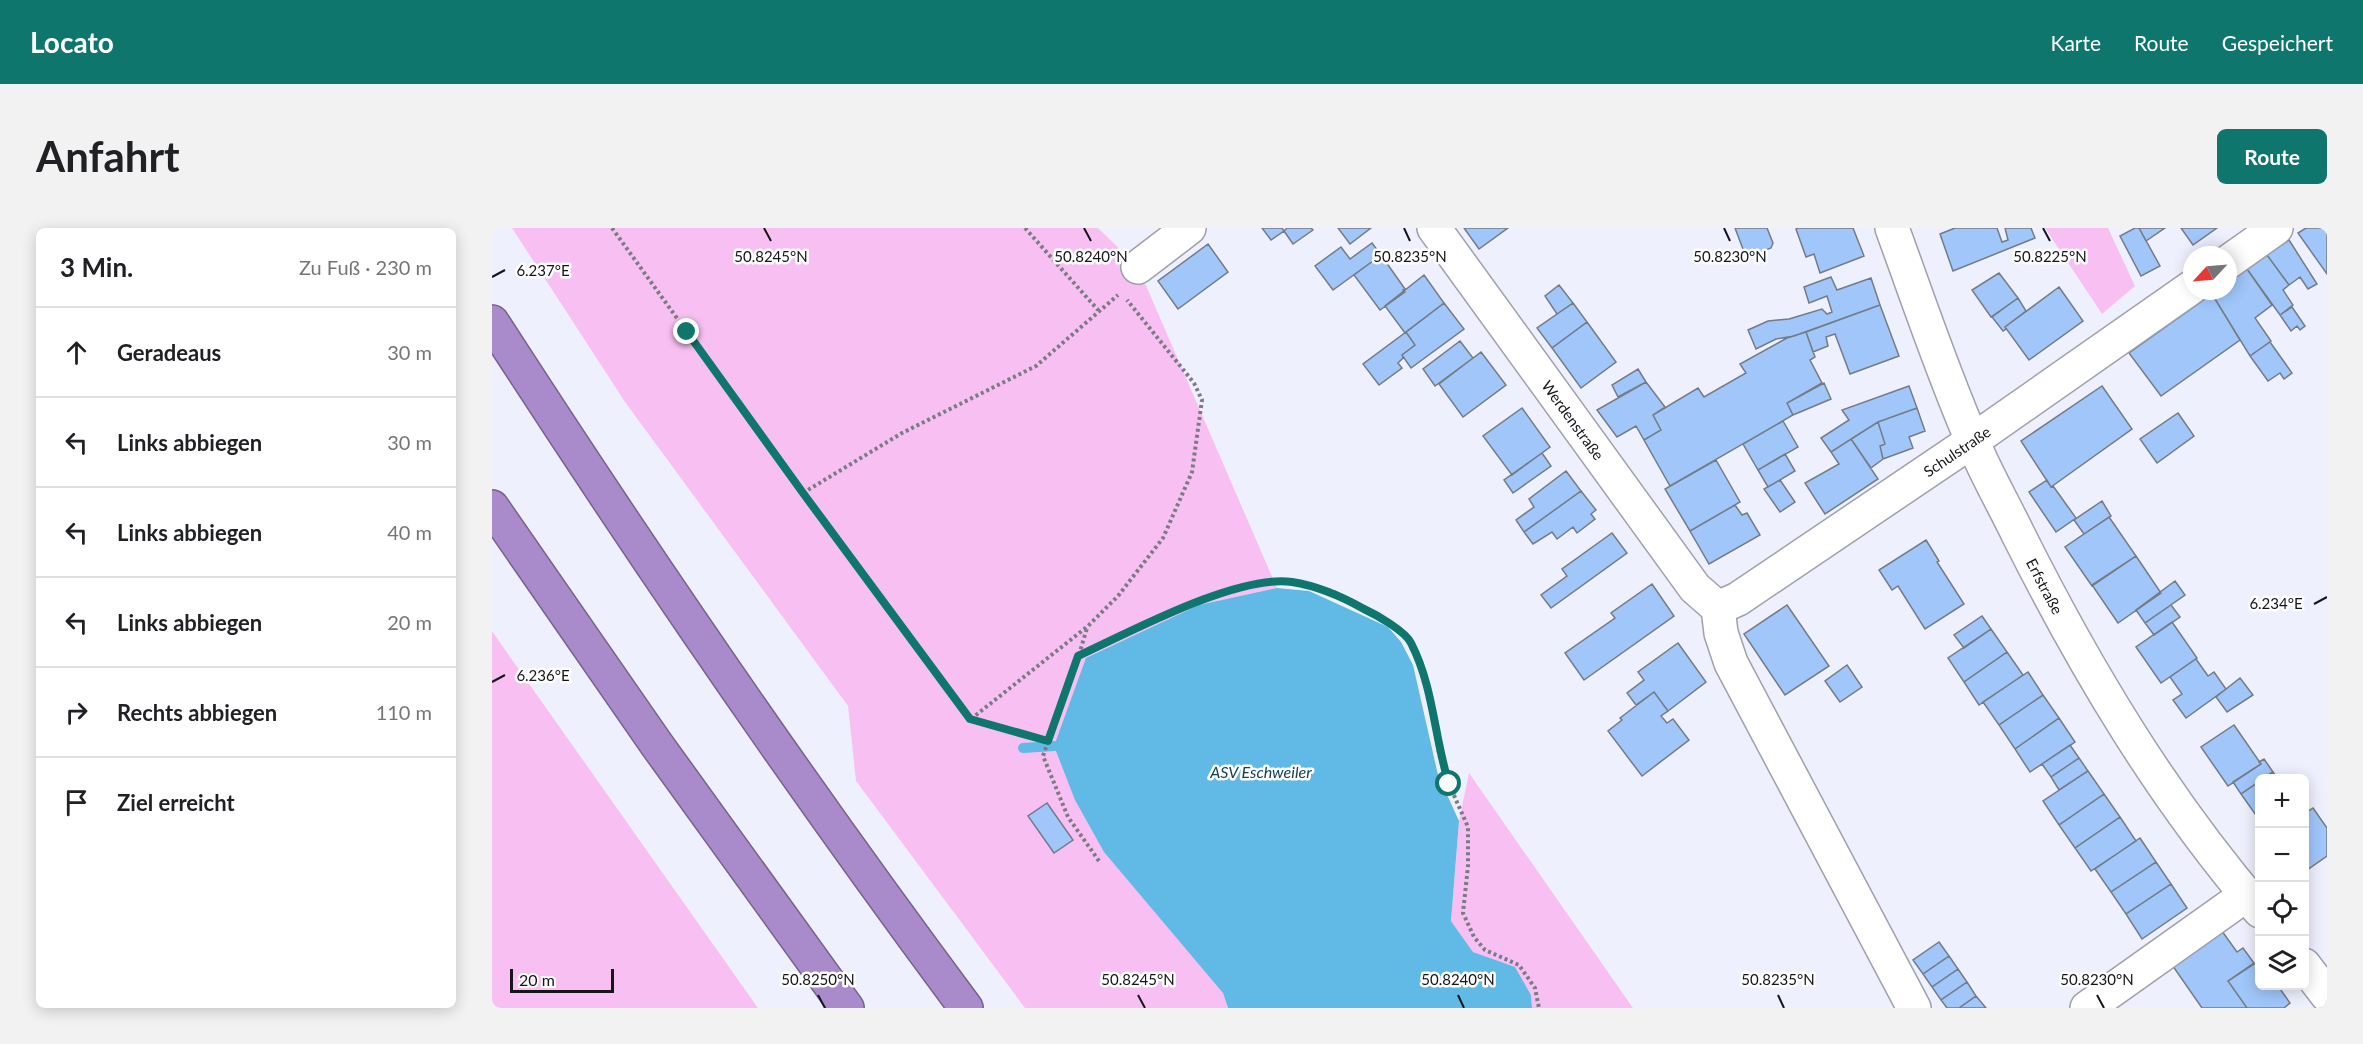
<!DOCTYPE html>
<html lang="de">
<head>
<meta charset="utf-8">
<style>
  :root { --surface:#fff; --page:#f2f2f2; --text:#202124; --muted:#757577; --line:#e0e0e0; --accent:#0f766e }
  body { margin:0; font-family:Lato,sans-serif; background:var(--page); color:var(--text) }
  .controls { position:absolute; right:18px; bottom:18px; display:grid; overflow:hidden; border-radius:9px; box-shadow:0 3px 15px #0003 }
  .controls button { width:54px; height:54px; display:grid; place-items:center; padding:0; border:0; border-bottom:2px solid var(--line); background:var(--surface); color:var(--text); font:30px sans-serif }
  .compass { position:absolute; left:1691px; top:18px; width:54px; height:54px; border-radius:50%; background:var(--surface); box-shadow:0 3px 15px #0003; rotate:244deg }
  .scale { position:absolute; left:18px; bottom:15px; width:104px; box-sizing:border-box; padding-left:6px; border:3px solid #15151a; border-top:0; font-size:16px; line-height:21px; white-space:nowrap; color:#15151a; -webkit-text-stroke:4px #fefefe; paint-order:stroke }
  .stop { position:absolute; width:18px; height:18px; margin:-14px; border:4px solid #0f766e; border-radius:50%; background:#fff }
  .stop.end { background:#0f766e; border-color:#fff; box-shadow:0 2px 6px #0008 }
  .list { margin:0; padding:0; list-style:none }
  h2 { display:flex; justify-content:space-between; align-items:center; height:78px; margin:0; padding:0 24px; font-size:26px }
  h2 small { font-size:20px; font-weight:400; color:var(--muted) }
  .list li { display:grid; grid-template-columns:39px 1fr auto; gap:18px; align-items:center; box-sizing:border-box; height:90px; padding:0 24px; border-top:2px solid var(--line) }
  .list b { display:block; font-size:22px; white-space:nowrap }
  .list em { font-size:20px; font-style:normal; color:var(--muted) }
  .icon { flex:none; width:33px; height:33px; fill:none; stroke:currentColor; stroke-width:2; stroke-linecap:round; stroke-linejoin:round }
  .map { position:relative; flex:none; width:1835px; height:780px; overflow:hidden; border-radius:9px }
  header { display:flex; align-items:center; gap:36px; box-sizing:border-box; height:84px; padding:0 30px; background:var(--accent); color:#fff }
  header strong { font-size:28px }
  nav { display:flex; gap:33px; margin-inline-start:auto; font-size:21px }
  .intro { display:flex; align-items:center; justify-content:space-between; box-sizing:border-box; height:144px; padding:0 36px }
  h1 { margin:0; font-size:42px }
  .button { padding:15px 27px; border-radius:9px; background:var(--accent); color:#fff; font-size:21px; font-weight:700 }
  main { display:flex; gap:36px; padding:0 36px }
  aside { flex:1; background:var(--surface); border-radius:9px; box-shadow:0 3px 15px #0003 }
  .map>svg:first-child { display:block }
</style>
</head>
<body>
<header>
<strong>Locato</strong>
<nav><a>Karte</a><a>Route</a><a>Gespeichert</a></nav>
</header>
<div class="intro"><h1>Anfahrt</h1><a class="button">Route</a></div>
<main>
<aside>
<h2>3 Min.<small>Zu Fuß · 230 m</small></h2>
<ul class="list">
<li><svg class="icon" aria-label="ahead" viewBox="0 0 24 24"><path d="M12 20V5M6 11l6-6 6 6"/></svg><div><b>Geradeaus</b></div><em>30 m</em></li>
<li><svg class="icon" aria-label="left" viewBox="0 0 24 24"><path d="M17 20v-9H6M10 6l-5 5 5 5"/></svg><div><b>Links abbiegen</b></div><em>30 m</em></li>
<li><svg class="icon" aria-label="left" viewBox="0 0 24 24"><path d="M17 20v-9H6M10 6l-5 5 5 5"/></svg><div><b>Links abbiegen</b></div><em>40 m</em></li>
<li><svg class="icon" aria-label="left" viewBox="0 0 24 24"><path d="M17 20v-9H6M10 6l-5 5 5 5"/></svg><div><b>Links abbiegen</b></div><em>20 m</em></li>
<li><svg class="icon" aria-label="right" viewBox="0 0 24 24"><path d="M7 20v-9h11M14 6l5 5-5 5"/></svg><div><b>Rechts abbiegen</b></div><em>110 m</em></li>
<li><svg class="icon" aria-label="arrive" viewBox="0 0 24 24"><path d="M6 21V4h12l-3 4 3 4H6"/></svg><div><b>Ziel erreicht</b></div></li>
</ul>
</aside>
<div class="map">
<svg width="1835" height="780" viewBox="0 0 1835 780">
  <rect width="100%" height="100%" fill="#eef0fe"/>
  <path fill="#f8c0f2" d="M 20,0 L 606,0 L 646,39 L 785,360 L 707,377 L 731,765 L 736,780 L 533,780 L 364,553 L 356,478 L 133,174 Z
    M 1553,0 L 1616,0 L 1643,58 L 1610,86 Z
    M 0,403 L 9,416 L 266,780 L 0,780 Z
    M 977,545 L 1141,780 L 1040,780 L 1039,767 L 1023,740 L 981,724 L 959,693 L 967,593 Z"/>
  <path fill="#60bae5" d="M 785,360 L 817,363 L 896,399 L 909,414 L 921,437 L 946,547 L 967,593 L 959,693 L 981,724 L 1023,739 L 1039,767 L 1040,780 L 736,780 L 731,765 L 612,624 L 583,572 L 562,518 L 594,430 L 707,377 Z"/>
  <g fill="none" stroke-linecap="round" stroke-linejoin="round">
    <path stroke="#60bae5" stroke-width="10" d="M 531,520 L 562,518"/>
  </g>
  <path fill="#a0c6fa" stroke="#737b86" stroke-width="1.5" d="M 770,0 L 790,0 L 792,3 L 779,12 Z
    M 795,0 L 819,0 L 821,2 L 801,16 L 792,3 Z
    M 846,0 L 879,0 L 858,16 Z
    M 972,0 L 1016,0 L 987,21 Z
    M 1243,0 L 1275,0 L 1281,15 L 1279,20 L 1254,29 Z
    M 1306,0 L 1361,0 L 1372,28 L 1328,45 L 1322,26 L 1314,29 L 1304,1 Z
    M 1463,0 L 1505,0 L 1510,14 L 1516,12 L 1513,0 L 1539,0 L 1543,10 L 1461,43 L 1448,6 Z
    M 1643,0 L 1647,0 L 1668,38 L 1649,48 L 1628,8 Z
    M 1647,0 L 1673,0 L 1654,13 Z
    M 1689,0 L 1725,0 L 1701,17 Z
    M 1814,0 L 1835,0 L 1835,46 L 1806,5 Z
    M 1797,12 L 1825,56 L 1816,61 L 1808,49 L 1797,57 L 1775,27 Z
    M 880,15 L 889,27 L 841,62 L 823,38 L 849,19 L 858,31 Z
    M 716,16 L 736,44 L 686,81 L 666,53 Z
    M 889,27 L 913,61 L 911,62 L 913,64 L 888,82 L 862,47 Z
    M 1775,27 L 1797,57 L 1791,62 L 1801,77 L 1788,87 L 1755,41 Z
    M 1755,41 L 1780,77 L 1763,90 L 1779,113 L 1758,128 L 1720,66 L 1724,63 L 1736,63 L 1736,55 Z
    M 1507,45 L 1526,70 L 1499,89 L 1480,62 Z
    M 932,47 L 952,75 L 913,105 L 893,78 Z
    M 1339,49 L 1345,62 L 1379,50 L 1388,77 L 1302,108 L 1284,111 L 1264,121 L 1256,102 L 1276,93 L 1297,91 L 1330,81 L 1335,86 L 1340,84 L 1335,68 L 1317,75 L 1312,59 Z
    M 1067,57 L 1081,75 L 1065,86 L 1053,68 Z
    M 1567,59 L 1591,93 L 1537,132 L 1513,99 Z
    M 1720,66 L 1748,112 L 1669,168 L 1637,125 Z
    M 1526,70 L 1534,83 L 1513,99 L 1514,101 L 1511,103 L 1500,89 Z
    M 952,75 L 972,101 L 919,140 L 910,127 L 923,117 L 914,104 Z
    M 1081,75 L 1095,94 L 1060,120 L 1045,100 Z
    M 1388,77 L 1407,128 L 1358,146 L 1343,106 L 1334,109 L 1336,118 L 1321,124 L 1314,104 Z
    M 1800,79 L 1813,98 L 1808,102 L 1805,98 L 1799,103 L 1788,87 Z
    M 1095,94 L 1124,134 L 1089,160 L 1060,120 Z
    M 914,104 L 923,117 L 910,127 L 911,130 L 906,135 L 910,140 L 887,157 L 871,136 Z
    M 1314,104 L 1323,129 L 1318,132 L 1330,155 L 1295,175 L 1301,187 L 1178,258 L 1152,212 L 1169,202 L 1161,187 L 1206,160 L 1212,169 L 1254,145 L 1248,136 L 1295,110 Z
    M 968,113 L 981,130 L 943,158 L 931,141 Z
    M 1778,114 L 1800,145 L 1792,151 L 1788,145 L 1776,153 L 1758,128 Z
    M 989,124 L 1014,157 L 971,189 L 947,156 Z
    M 1146,141 L 1154,154 L 1126,169 L 1120,157 Z
    M 1154,154 L 1173,179 L 1161,187 L 1169,202 L 1152,212 L 1144,198 L 1125,209 L 1105,182 Z
    M 1332,155 L 1339,171 L 1301,187 L 1295,175 Z
    M 1417,158 L 1425,180 L 1386,194 L 1339,224 L 1329,210 L 1357,192 L 1350,182 Z
    M 1610,158 L 1640,201 L 1559,259 L 1529,213 Z
    M 1030,180 L 1058,219 L 1020,247 L 991,208 Z
    M 1425,180 L 1433,203 L 1417,209 L 1421,220 L 1391,231 L 1388,218 L 1393,216 L 1386,194 Z
    M 1686,185 L 1702,208 L 1665,235 L 1648,211 Z
    M 1291,193 L 1306,219 L 1266,242 L 1251,216 Z
    M 1386,194 L 1393,216 L 1388,218 L 1391,231 L 1379,240 L 1359,211 Z
    M 1359,211 L 1386,251 L 1333,286 L 1313,255 L 1347,236 L 1339,224 Z
    M 1050,225 L 1059,238 L 1021,265 L 1012,252 Z
    M 1293,226 L 1303,243 L 1276,259 L 1266,242 Z
    M 1224,232 L 1248,274 L 1198,303 L 1173,261 Z
    M 1074,243 L 1089,263 L 1032,304 L 1024,292 L 1042,279 L 1037,271 Z
    M 1288,252 L 1303,274 L 1288,284 L 1272,261 Z
    M 1555,252 L 1559,259 L 1561,258 L 1584,290 L 1564,304 L 1537,264 Z
    M 1089,263 L 1104,282 L 1099,286 L 1103,291 L 1085,305 L 1081,299 L 1065,311 L 1060,304 L 1041,316 L 1032,304 Z
    M 1610,273 L 1619,288 L 1592,306 L 1582,292 Z
    M 1243,277 L 1250,287 L 1255,285 L 1268,307 L 1217,336 L 1198,303 Z
    M 1617,289 L 1644,328 L 1600,358 L 1573,319 Z
    M 1120,305 L 1135,325 L 1059,380 L 1049,367 L 1075,348 L 1070,341 Z
    M 1434,312 L 1447,333 L 1445,334 L 1472,376 L 1433,401 L 1406,358 L 1400,362 L 1387,342 Z
    M 1644,328 L 1669,365 L 1626,395 L 1600,357 Z
    M 1683,353 L 1693,367 L 1653,395 L 1644,382 Z
    M 1160,356 L 1182,388 L 1092,452 L 1073,425 L 1123,390 L 1119,385 Z
    M 1295,377 L 1337,438 L 1293,467 L 1252,406 Z
    M 1679,377 L 1688,389 L 1662,407 L 1653,395 Z
    M 1490,388 L 1499,401 L 1472,420 L 1462,407 Z
    M 1680,394 L 1705,430 L 1669,455 L 1644,419 Z
    M 1499,401 L 1515,424 L 1472,454 L 1456,430 Z
    M 1186,415 L 1214,454 L 1176,483 L 1162,464 L 1144,477 L 1135,465 L 1152,452 L 1146,444 Z
    M 1515,424 L 1531,447 L 1487,477 L 1472,454 Z
    M 1704,431 L 1716,448 L 1722,444 L 1734,461 L 1694,490 L 1681,472 L 1690,466 L 1678,449 Z
    M 1355,437 L 1370,459 L 1348,474 L 1333,453 Z
    M 1536,444 L 1551,467 L 1507,497 L 1491,474 Z
    M 1748,450 L 1761,467 L 1735,484 L 1724,469 Z
    M 1162,464 L 1176,483 L 1169,488 L 1175,495 L 1181,491 L 1197,512 L 1150,548 L 1116,503 L 1130,492 L 1128,490 Z
    M 1551,467 L 1567,490 L 1523,521 L 1507,497 Z
    M 1567,490 L 1583,514 L 1538,544 L 1523,521 Z
    M 1742,497 L 1769,536 L 1736,558 L 1709,519 Z
    M 1578,517 L 1587,530 L 1559,549 L 1550,536 Z
    M 1587,530 L 1596,543 L 1567,562 L 1559,549 Z
    M 1772,531 L 1781,544 L 1771,550 L 1768,550 L 1768,553 L 1749,566 L 1741,554 L 1769,536 L 1767,534 Z
    M 1596,543 L 1612,566 L 1567,597 L 1551,573 Z
    M 1781,544 L 1785,550 L 1771,550 Z
    M 1768,553 L 1768,593 L 1749,566 Z
    M 1612,566 L 1628,589 L 1583,620 L 1567,597 Z
    M 555,575 L 581,612 L 562,625 L 536,588 Z
    M 1821,580 L 1835,600 L 1835,628 L 1812,644 L 1812,586 Z
    M 1628,589 L 1644,613 L 1599,643 L 1583,620 Z
    M 1648,610 L 1664,634 L 1619,664 L 1603,641 Z
    M 1664,634 L 1679,656 L 1634,686 L 1619,664 Z
    M 1679,656 L 1695,680 L 1650,711 L 1634,686 Z
    M 1727,699 L 1745,724 L 1751,720 L 1762,735 L 1736,753 L 1755,780 L 1710,780 L 1678,734 Z
    M 1447,714 L 1457,728 L 1431,746 L 1421,732 Z
    M 1457,728 L 1466,741 L 1440,759 L 1431,746 Z
    M 1768,732 L 1768,758 L 1786,758 L 1798,775 L 1792,780 L 1755,780 L 1736,753 Z
    M 1466,741 L 1475,754 L 1449,772 L 1440,759 Z
    M 1475,754 L 1484,768 L 1467,780 L 1455,780 L 1449,772 Z
    M 1484,768 L 1494,780 L 1467,780 Z"/>
  <g fill="none" stroke-linecap="round" stroke-linejoin="round">
    <g stroke="#9ea0ad" stroke-width="36">
      <g id="minor">
        <path id="s1" d="M 942,0 L 1203,360 L 1226,380"/>
        <path id="s2" d="M 1400,0 C 1426,71 1450,143 1480,212 C 1493,244 1511,275 1526,306 C 1593,440 1670,569 1768,683"/>
        <path d="M 1736,34 L 1784,0"/>
        <path d="M 646,39 L 697,0"/>
        <path id="s3" d="M 1226,380 L 1246,371 L 1480,213 L 1700,59"/>
        <path d="M 1226,380 L 1229,405 L 1239,435 L 1422,780"/>
        <path d="M 1812,737 L 1835,767"/>
        <path d="M 1595,780 L 1754,667"/>
      </g>
    </g>
    <g stroke="#75628d" stroke-width="36">
      <path id="highway" d="M 0,94 C 151,328 308,557 474,780
        M 0,279 L 165,517 L 355,780"/>
    </g>
    <path stroke="#7a7b84" stroke-width="4" stroke-dasharray="3 3" stroke-linecap="butt" d="M 120,0 L 311,265 L 478,491 L 556,514
      M 533,0 L 606,82
      M 311,265 L 410,205 L 544,138 L 626,67
      M 587,427 L 595,400
      M 479,491 L 596,398 L 626,368 L 671,310 L 700,244 L 710,172 L 702,155 L 635,72
      M 607,633 L 576,589 L 551,528 L 586,428 L 700,375 L 764,355 L 798,353 L 840,363 L 890,390 L 918,413 L 939,467 L 947,526 L 957,556 L 976,599 L 976,638 L 971,685 L 982,709 L 993,722 L 1027,737 L 1043,760 L 1047,780"/>
    <use href="#minor" stroke="#fff" stroke-width="33"/>
    <use href="#highway" stroke="#a98bcb" stroke-width="33"/>
  </g>
  <g fill="none" stroke-linecap="round" stroke-linejoin="round">
    <path stroke="#0f766e" stroke-width="8" d="M 195,104 L 311,265 L 478,491 L 556,513 L 586,428 C 638,404 745,346 800,354 C 826,358 849,368 872,381 C 885,387 913,403 919,415 C 942,460 942,509 957,556"/>
  </g>
  <path fill="none" stroke="#15151a" stroke-width="2" d="M 272,0 L 279,13M 592,0 L 599,13M 912,0 L 918,13M 1232,0 L 1238,13M 1551,0 L 1558,13M 0,49 L 13,42M 1822,376 L 1835,369M 0,454 L 13,447M 326,767 L 333,780M 646,767 L 653,780M 966,767 L 972,780M 1286,767 L 1292,780M 1605,767 L 1612,780"/>
  <g text-anchor="middle" dominant-baseline="central" stroke-width="5" stroke-linejoin="round" paint-order="stroke">
    <g font-size="15" fill="#15151a" stroke="#fefefe">
      <text stroke="none"><textPath href="#s1" startOffset="237">Werdenstraße</textPath></text>
      <text stroke="none"><textPath href="#s3" startOffset="286">Schulstraße</textPath></text>
      <text stroke="none"><textPath href="#s2" startOffset="390">Erfstraße</textPath></text>
    </g>
    <g font-size="16" font-style="italic" fill="#184052" stroke="#fefefe">
      <text x="769" y="543">ASV Eschweiler</text>
    </g>
  </g>
  <g font-size="15" text-anchor="middle" fill="#15151a" stroke="#fefefe" stroke-width="5" stroke-linejoin="round" paint-order="stroke">
    <text x="279" y="34">50.8245°N</text>
    <text x="599" y="34">50.8240°N</text>
    <text x="918" y="34">50.8235°N</text>
    <text x="1238" y="34">50.8230°N</text>
    <text x="1558" y="34">50.8225°N</text>
    <text x="51" y="48">6.237°E</text>
    <text x="1784" y="381">6.234°E</text>
    <text x="51" y="453">6.236°E</text>
    <text x="326" y="757">50.8250°N</text>
    <text x="646" y="757">50.8245°N</text>
    <text x="966" y="757">50.8240°N</text>
    <text x="1286" y="757">50.8235°N</text>
    <text x="1605" y="757">50.8230°N</text>
  </g>
</svg>
<div class="controls">
<button>+</button>
<button>−</button>
<button><svg class="icon" aria-label="locate" viewBox="0 0 24 24"><circle cx="12" cy="12" r="6"/><path d="M12 2v4M12 18v4M2 12h4M18 12h4"/></svg></button>
<button><svg class="icon" aria-label="layers" viewBox="0 0 24 24"><path d="M12 4l9 5-9 5-9-5zM3 14l9 5 9-5"/></svg></button>
</div>
<svg class="compass" viewBox="-18 -18 36 36"><path d="M0-13l5 13h-10z" fill="#e53935"/><path d="M0 13l5-13h-10z" fill="#757577"/></svg>
<div class="scale">20 m</div>
<div class="stop" style="left:957px;top:556px"></div>
<div class="stop end" style="left:195px;top:104px"></div>
</div>
</main>
</body>
</html>
